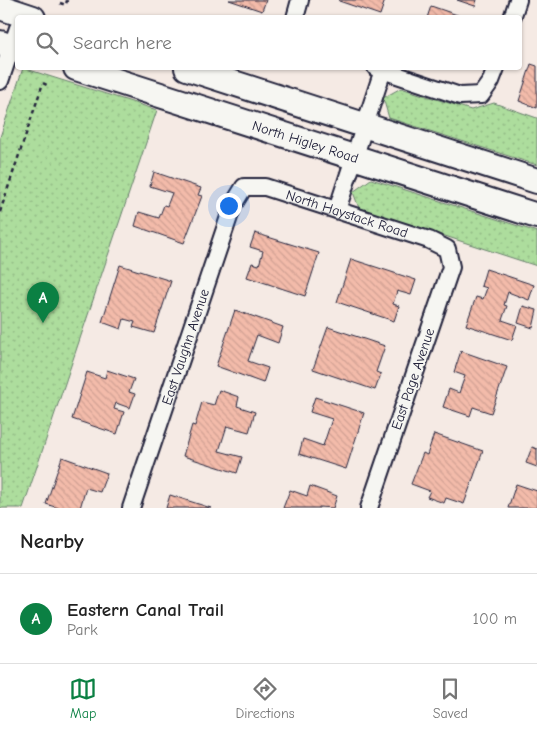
<!DOCTYPE html>
<html lang="en">
<head>
<meta charset="utf-8">
<style>
  :root { --surface:#fff; --page:#f2f2f2; --text:#222; --muted:#767676; --line:#e0e0e0; --accent:#0b8043 }
  body { margin:0; font-family:"Comic Neue",sans-serif; background:var(--page); color:var(--text) }
  .you { position:absolute; left:228px; top:205px; width:18px; height:18px; margin:-12px; border:4px solid #fff; border-radius:50%; background:#1a73e8; box-shadow:0 0 0 8px #1a73e833 }
  .badge { display:grid; place-items:center; width:32px; height:32px; border-radius:50%; background:var(--accent); color:#fff; font-size:16px; font-weight:700 }
  .pin { position:absolute; translate:-50% -41px; filter:drop-shadow(0 1px 2px #0008) }
  .pin::after { content:''; position:absolute; top:26px; width:18px; height:15px; background:inherit; clip-path:polygon(0 0,100% 0,50% 100%) }
  .list { margin:0; padding:0; list-style:none }
  h2 { display:flex; justify-content:space-between; align-items:center; height:65px; margin:0; padding:0 20px; font-size:21px }
  h2 small { font-size:16px; font-weight:400; color:var(--muted) }
  .list li { display:grid; grid-template-columns:32px 1fr auto; gap:15px; align-items:center; box-sizing:border-box; height:90px; padding:0 20px; border-top:1px solid var(--line) }
  .list b { display:block; font-size:19px; white-space:nowrap }
  .list p { margin:0; font-size:16px; white-space:nowrap; color:var(--muted) }
  .list em { font-size:16px; font-style:normal; color:var(--muted) }
  .icon { flex:none; width:28px; height:28px; fill:none; stroke:currentColor; stroke-width:2; stroke-linecap:round; stroke-linejoin:round }
  .map { position:relative; flex:none; width:537px; height:508px; overflow:hidden }
  .search { position:absolute; background:var(--surface); box-shadow:0 1px 4px #0004; left:15px; right:15px; top:15px; height:55px; display:flex; align-items:center; gap:12px; box-sizing:border-box; padding:0 18px; border-radius:5px; color:var(--muted); font-size:19px }
  .sheet { height:155px; background:var(--surface) }
  nav { display:flex; justify-content:space-around; align-items:center; box-sizing:border-box; height:70px; border-top:1px solid var(--line); background:var(--surface); font-size:14px; color:var(--muted) }
  nav a { display:grid; justify-items:center; gap:2px }
  nav .on { color:var(--accent) }
  .map>svg:first-child { display:block }
</style>
</head>
<body>
<div class="map">
<svg width="537" height="508" viewBox="0 0 537 508">
  <defs>
    <pattern id="park-dots" width="8" height="8" patternUnits="userSpaceOnUse" patternTransform="scale(1.25)"><rect width="8" height="8" fill="#addd9d"/><path d="M2 2h.1M6 6h.1" fill="none" stroke="#95bd88" stroke-width="1.8" stroke-linecap="round"/></pattern>
    <pattern id="building-back-hatch" width="6" height="6" patternUnits="userSpaceOnUse" patternTransform="scale(1.25)"><rect width="6" height="6" fill="#f3bbaa"/><path d="M-1 5l2 2M0 0l6 6M5-1l2 2" fill="none" stroke="#d0a093"/></pattern>
  </defs>
  <rect width="100%" height="100%" fill="#f5eae4"/>
  <filter id="ink" filterUnits="userSpaceOnUse"><feTurbulence type="fractalNoise" baseFrequency=".02" numOctaves="2"/><feDisplacementMap in="SourceGraphic" scale="10" xChannelSelector="R" yChannelSelector="G"/><feConvolveMatrix kernelMatrix="1 2 1 2 8 2 1 2 1" color-interpolation-filters="sRGB"/></filter>
  <g filter="url(#ink)">
    <path fill="url(#park-dots)" stroke="#68806c" d="M 23,68 L 157,110 L 23,508 L 0,508 L 0,137 Z
      M 401,88 L 471,110 L 494,103 L 537,118 L 537,165 L 389,118 L 383,98 Z
      M 371,179 L 537,232 L 537,266 L 359,208 L 353,192 Z"/>
    <path fill="url(#building-back-hatch)" stroke="#22223b" d="M 229,0 L 266,0 L 262,11 Z
      M 339,0 L 385,0 L 380,15 L 339,1 Z
      M 457,0 L 477,0 L 475,6 Z
      M 431,6 L 466,18 L 427,18 Z
      M 531,64 L 537,66 L 537,108 L 519,101 Z
      M 154,172 L 201,188 L 198,195 L 202,196 L 184,243 L 135,226 L 139,212 L 159,218 L 164,205 L 167,206 L 172,193 L 150,186 Z
      M 255,233 L 319,253 L 305,296 L 247,277 L 252,263 L 259,265 L 263,251 L 250,247 Z
      M 351,259 L 416,280 L 411,295 L 397,291 L 393,304 L 399,306 L 394,321 L 337,302 Z
      M 120,265 L 171,281 L 154,333 L 133,327 L 135,322 L 124,319 L 121,329 L 102,322 Z
      M 486,269 L 534,285 L 529,300 L 508,292 L 504,305 L 507,306 L 502,320 L 517,325 L 512,340 L 466,325 L 476,297 L 483,299 L 487,288 L 481,286 Z
      M 523,306 L 537,310 L 533,328 L 518,323 Z
      M 235,310 L 283,327 L 278,343 L 257,335 L 248,361 L 268,368 L 263,383 L 216,366 Z
      M 328,327 L 385,346 L 376,372 L 381,374 L 375,390 L 313,369 Z
      M 461,351 L 507,367 L 491,413 L 473,407 L 470,416 L 443,407 L 449,389 L 459,393 L 465,376 L 454,372 Z
      M 107,370 L 134,379 L 129,392 L 135,394 L 130,408 L 116,403 L 114,409 L 124,412 L 117,434 L 72,419 L 87,372 L 105,378 Z
      M 219,390 L 239,397 L 237,406 L 255,412 L 249,432 L 227,426 L 219,451 L 242,457 L 237,473 L 183,456 L 192,425 L 195,426 L 202,402 L 214,405 Z
      M 315,397 L 364,413 L 346,469 L 299,454 L 303,439 L 323,446 L 332,419 L 310,412 Z
      M 434,434 L 483,451 L 464,504 L 446,498 L 444,503 L 427,497 L 430,491 L 411,484 L 423,453 L 427,455 Z
      M 532,447 L 537,449 L 537,448 L 537,467 L 526,463 Z
      M 62,457 L 107,473 L 100,492 L 86,488 L 80,508 L 58,508 L 46,504 Z
      M 516,484 L 537,491 L 537,508 L 508,508 Z
      M 310,486 L 337,496 L 333,508 L 319,507 L 319,508 L 283,508 L 290,490 L 307,496 Z
      M 170,495 L 211,508 L 166,508 Z"/>
    <g fill="none" stroke-linecap="round" stroke-linejoin="round">
      <g stroke="#22223b" stroke-width="20">
        <g id="minor">
          <path d="M 295,18 L 300,0"/>
          <path d="M 512,18 L 518,0"/>
          <path d="M 376,68 L 460,96 L 481,95 L 491,81 L 496,68"/>
          <path d="M 0,81 L 18,28"/>
          <path d="M 337,210 L 383,70"/>
          <path id="s1" d="M 131,508 L 233,205 L 244,187 L 265,187 L 429,240 L 447,249 L 451,267 L 369,508"/>
        </g>
      </g>
      <g stroke="#22223b" stroke-width="28">
        <g id="secondary">
          <path d="M 0,7 L 33,18"/>
          <path d="M 0,43 L 18,49"/>
          <path id="s2" d="M 76,68 L 537,216"/>
          <path d="M 187,68 L 537,181"/>
        </g>
      </g>
      <path stroke="#22223b" stroke-width="2.5" stroke-dasharray="4 4" stroke-linecap="butt" d="M 60,3 L 66,5 L 67,0
        M 0,212 L 43,83 L 47,85"/>
      <use href="#minor" stroke="#f6f6f2" stroke-width="16"/>
      <use href="#secondary" stroke="#f6f6f2" stroke-width="24"/>
    </g>
  </g>
  <g text-anchor="middle" dominant-baseline="central" stroke-width="4" stroke-linejoin="round" paint-order="stroke">
    <g font-size="14" fill="#22223b" stroke="#f6f6f2">
      <text stroke="none"><textPath href="#s2" startOffset="241">North Higley Road</textPath></text>
      <text stroke="none"><textPath href="#s1" startOffset="448">North Haystack Road</textPath></text>
      <text stroke="none"><textPath href="#s1" startOffset="170">East Vaughn Avenue</textPath></text>
      <text transform="translate(413 379) rotate(-71)">East Page Avenue</text>
    </g>
  </g>
</svg>
<div class="you"></div>
<div class="pin badge" style="left:43px;top:323px">A</div>
<div class="search"><svg class="icon" aria-label="search" viewBox="0 0 24 24"><circle cx="10" cy="10" r="6"/><path d="M15 15l6 6"/></svg>Search here</div>
</div>
<section class="sheet">
<h2>Nearby<small></small></h2>
<ul class="list">
<li><span class="badge">A</span><div><b>Eastern Canal Trail</b><p>Park</p></div><em>100 m</em></li>
</ul>
</section>
<nav>
<a class="on"><svg class="icon" aria-label="map" viewBox="0 0 24 24"><path d="M3 6l6-2 6 2 6-2v14l-6 2-6-2-6 2zM9 4v14M15 6v14"/></svg>Map</a>
<a><svg class="icon" aria-label="directions" viewBox="0 0 24 24"><path d="M12 3l9 9-9 9-9-9zM9 14v-3h6M13 9l2 2-2 2"/></svg>Directions</a>
<a><svg class="icon" aria-label="saved" viewBox="0 0 24 24"><path d="M7 4h10v16l-5-4-5 4z"/></svg>Saved</a>
</nav>
</body>
</html>
